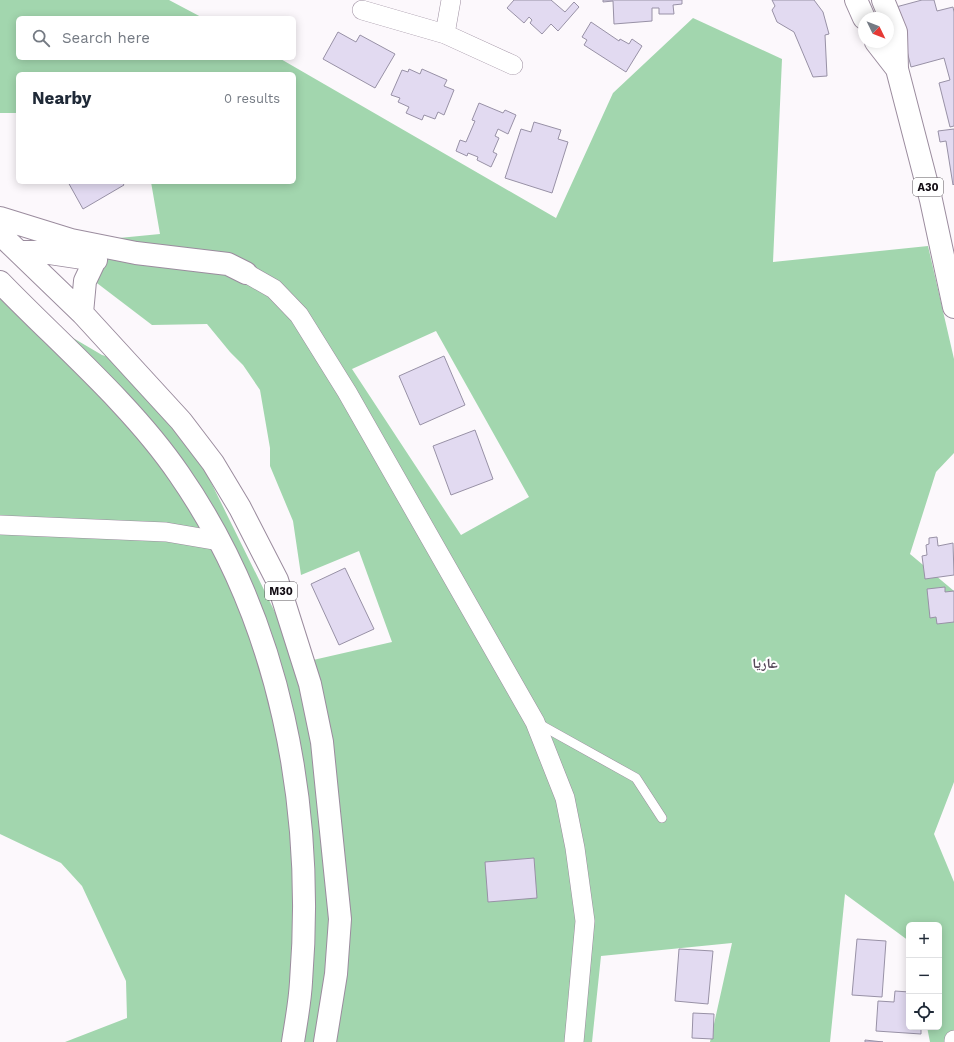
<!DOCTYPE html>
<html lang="en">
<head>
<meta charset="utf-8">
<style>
  :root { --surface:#fff; --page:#f6f6f7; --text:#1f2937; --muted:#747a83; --line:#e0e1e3 }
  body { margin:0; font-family:"Work Sans","Noto Naskh Arabic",sans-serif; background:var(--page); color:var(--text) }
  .controls { position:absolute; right:12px; bottom:12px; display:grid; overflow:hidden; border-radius:6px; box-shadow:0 2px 10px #0003 }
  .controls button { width:36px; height:36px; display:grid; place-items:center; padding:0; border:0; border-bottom:1px solid var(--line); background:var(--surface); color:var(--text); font:20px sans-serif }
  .compass { position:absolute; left:858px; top:12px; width:36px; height:36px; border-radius:50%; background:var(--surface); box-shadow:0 2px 10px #0003; rotate:133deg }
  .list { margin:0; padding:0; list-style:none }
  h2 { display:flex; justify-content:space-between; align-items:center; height:52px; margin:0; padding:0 16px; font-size:17px }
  h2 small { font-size:13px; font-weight:400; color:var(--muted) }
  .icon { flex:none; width:22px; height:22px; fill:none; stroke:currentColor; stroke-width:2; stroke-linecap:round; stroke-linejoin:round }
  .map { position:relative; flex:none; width:954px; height:1042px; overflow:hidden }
  .search { position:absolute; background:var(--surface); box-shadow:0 2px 10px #0003; left:16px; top:16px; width:280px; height:44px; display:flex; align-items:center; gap:10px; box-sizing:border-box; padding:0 14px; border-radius:6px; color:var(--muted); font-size:15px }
  .panel { position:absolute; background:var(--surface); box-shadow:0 2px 10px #0003; left:16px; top:72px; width:280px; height:112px; border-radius:6px }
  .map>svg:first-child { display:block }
</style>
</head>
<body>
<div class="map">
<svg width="954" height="1042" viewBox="0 0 954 1042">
  <rect width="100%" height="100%" fill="#fcf8fc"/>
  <path fill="#a2d6ae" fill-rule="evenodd" d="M 0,0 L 169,0 L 203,18 L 18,18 L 18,58 L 279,58 L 556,218 L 613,93 L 693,18 L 782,59 L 773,262 L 928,246 L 954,359 L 954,453 L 936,472 L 910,554 L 954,591 L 954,782 L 934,834 L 954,882 L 954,1042 L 930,1042 L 927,1027 L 939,1027 L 939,925 L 909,925 L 909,941 L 845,894 L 830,1042 L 710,1042 L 732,943 L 601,956 L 592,1042 L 65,1042 L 127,1018 L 126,981 L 82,886 L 61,863 L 0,834 L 0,295 L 102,355 L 119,360 L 201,462 L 300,663 L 392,642 L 359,551 L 301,575 L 293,521 L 270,466 L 270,448 L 260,390 L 243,365 L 230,352 L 207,324 L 152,325 L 47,245 L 160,234 L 151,182 L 294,182 L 294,74 L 18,74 L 18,113 L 0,113 ZM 436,331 L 529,497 L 461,535 L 352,369 Z"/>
  <path fill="#e2daf1" stroke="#9891a6" d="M 514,0 L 551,0 L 565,12 L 574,2 L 579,7 L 558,31 L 551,24 L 542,34 L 530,23 L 532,20 L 529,17 L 524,23 L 507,8 Z
    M 603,0 L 682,0 L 682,4 L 673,5 L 674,14 L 659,14 L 659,8 L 652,8 L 652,21 L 614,24 L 613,1 L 603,2 Z
    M 772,0 L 814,0 L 823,12 L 829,34 L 825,35 L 827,76 L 813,77 L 794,32 L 777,22 L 772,10 L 775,6 Z
    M 922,0 L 934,0 L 937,11 L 953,7 L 954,12 L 954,126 L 950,127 L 939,83 L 950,80 L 944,58 L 911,67 L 896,7 Z
    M 591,22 L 619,41 L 620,39 L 629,44 L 632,39 L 642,46 L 626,72 L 584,45 L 587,40 L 582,37 Z
    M 338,32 L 356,42 L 360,35 L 395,54 L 375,88 L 323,59 Z
    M 409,69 L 420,74 L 422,69 L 447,80 L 444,86 L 454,90 L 444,115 L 438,112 L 435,119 L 424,115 L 422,120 L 406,113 L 409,107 L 398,102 L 400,98 L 391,95 L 402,70 L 408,72 Z
    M 479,103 L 503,113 L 505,110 L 516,115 L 508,134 L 498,129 L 495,136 L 499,138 L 493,152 L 497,154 L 491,167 L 477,160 L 478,157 L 468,153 L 467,156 L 456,151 L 460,140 L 466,142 L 475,121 L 472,120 Z
    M 534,122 L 561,130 L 558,139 L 568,142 L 552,193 L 505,178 L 521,129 L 531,132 Z
    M 954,129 L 954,184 L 953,185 L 946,141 L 940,142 L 938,131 Z
    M 68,182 L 122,182 L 124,185 L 83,209 Z
    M 444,356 L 465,405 L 420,425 L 399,376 Z
    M 475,430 L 493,479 L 451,495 L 433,446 Z
    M 937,537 L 938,546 L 953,543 L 954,575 L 925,579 L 922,556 L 927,555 L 926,545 L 929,544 L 929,538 Z
    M 345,568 L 374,629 L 339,645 L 311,584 Z
    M 945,587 L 945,592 L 954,591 L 954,622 L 937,624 L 936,617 L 930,618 L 927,589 Z
    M 534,858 L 537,898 L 488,902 L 485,862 Z
    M 857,939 L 886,941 L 882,997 L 852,995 Z
    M 679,949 L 713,951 L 708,1004 L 675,1001 Z
    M 895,991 L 909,992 L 909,1027 L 921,1027 L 921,1034 L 876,1031 L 878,1001 L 894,1002 Z
    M 693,1013 L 714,1014 L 713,1039 L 692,1038 Z
    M 865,1040 L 883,1042 L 865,1042 Z"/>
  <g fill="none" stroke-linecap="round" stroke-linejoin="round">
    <g stroke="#9b8c9e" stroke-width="10">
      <path id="lane" d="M 539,724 L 636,778 L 662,818"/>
    </g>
    <g stroke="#9b8c9e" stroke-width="20">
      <path id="street" d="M 362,10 L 445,34 L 513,65
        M 445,34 L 451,0
        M 246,273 L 274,289 L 299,315 L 347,392 L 535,722 L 565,798 L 575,848 L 585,921 L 574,1042
        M 0,525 L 166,532 L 219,541
        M 954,1042 L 954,1040"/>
    </g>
    <g stroke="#9b8c9e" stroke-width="24">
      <path id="highway" d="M 856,0 L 864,18
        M 883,0 L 896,32 L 897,69 L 931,200 L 954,307
        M 876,42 L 897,69
        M 0,218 L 71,240 L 136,253 L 228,264 L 246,273
        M 0,234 L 82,313 L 181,421 L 213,463 L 240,508 L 277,580 L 310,684 L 322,742 L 327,792 L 340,919 L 336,974 L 325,1042
        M 19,252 L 43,252 L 96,260
        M 0,282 C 58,342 132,405 179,474 C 281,621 315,806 301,982 C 300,1002 296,1022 293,1042
        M 82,313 L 85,281 L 95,260"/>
    </g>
    <use href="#lane" stroke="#fff" stroke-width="9"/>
    <use href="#street" stroke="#fff" stroke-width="19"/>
    <use href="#highway" stroke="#fff" stroke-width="22"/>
  </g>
  <g text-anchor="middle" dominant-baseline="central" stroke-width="4" stroke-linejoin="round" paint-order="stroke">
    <g fill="#fff" stroke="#5a565a" stroke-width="1">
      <rect x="913" y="178" width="30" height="18" rx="3"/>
      <rect x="265" y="582" width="32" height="18" rx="3"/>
    </g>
    <g font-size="11" font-weight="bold" fill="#130d14">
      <text x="928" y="187">A30</text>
      <text x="281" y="591">M30</text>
    </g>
    <g font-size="14" font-weight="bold" fill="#584a5b" stroke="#fff">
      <text x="765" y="663">عاريا</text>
    </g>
  </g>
</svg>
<div class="controls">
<button>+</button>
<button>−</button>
<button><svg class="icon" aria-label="locate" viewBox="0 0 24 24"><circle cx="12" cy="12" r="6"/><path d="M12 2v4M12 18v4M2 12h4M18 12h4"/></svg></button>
</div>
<svg class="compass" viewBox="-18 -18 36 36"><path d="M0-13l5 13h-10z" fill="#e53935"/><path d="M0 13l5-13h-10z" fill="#747a83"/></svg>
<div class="search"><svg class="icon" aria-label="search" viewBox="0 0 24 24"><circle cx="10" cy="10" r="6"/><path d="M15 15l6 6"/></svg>Search here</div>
<section class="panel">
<h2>Nearby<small>0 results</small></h2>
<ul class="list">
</ul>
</section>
</div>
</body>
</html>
